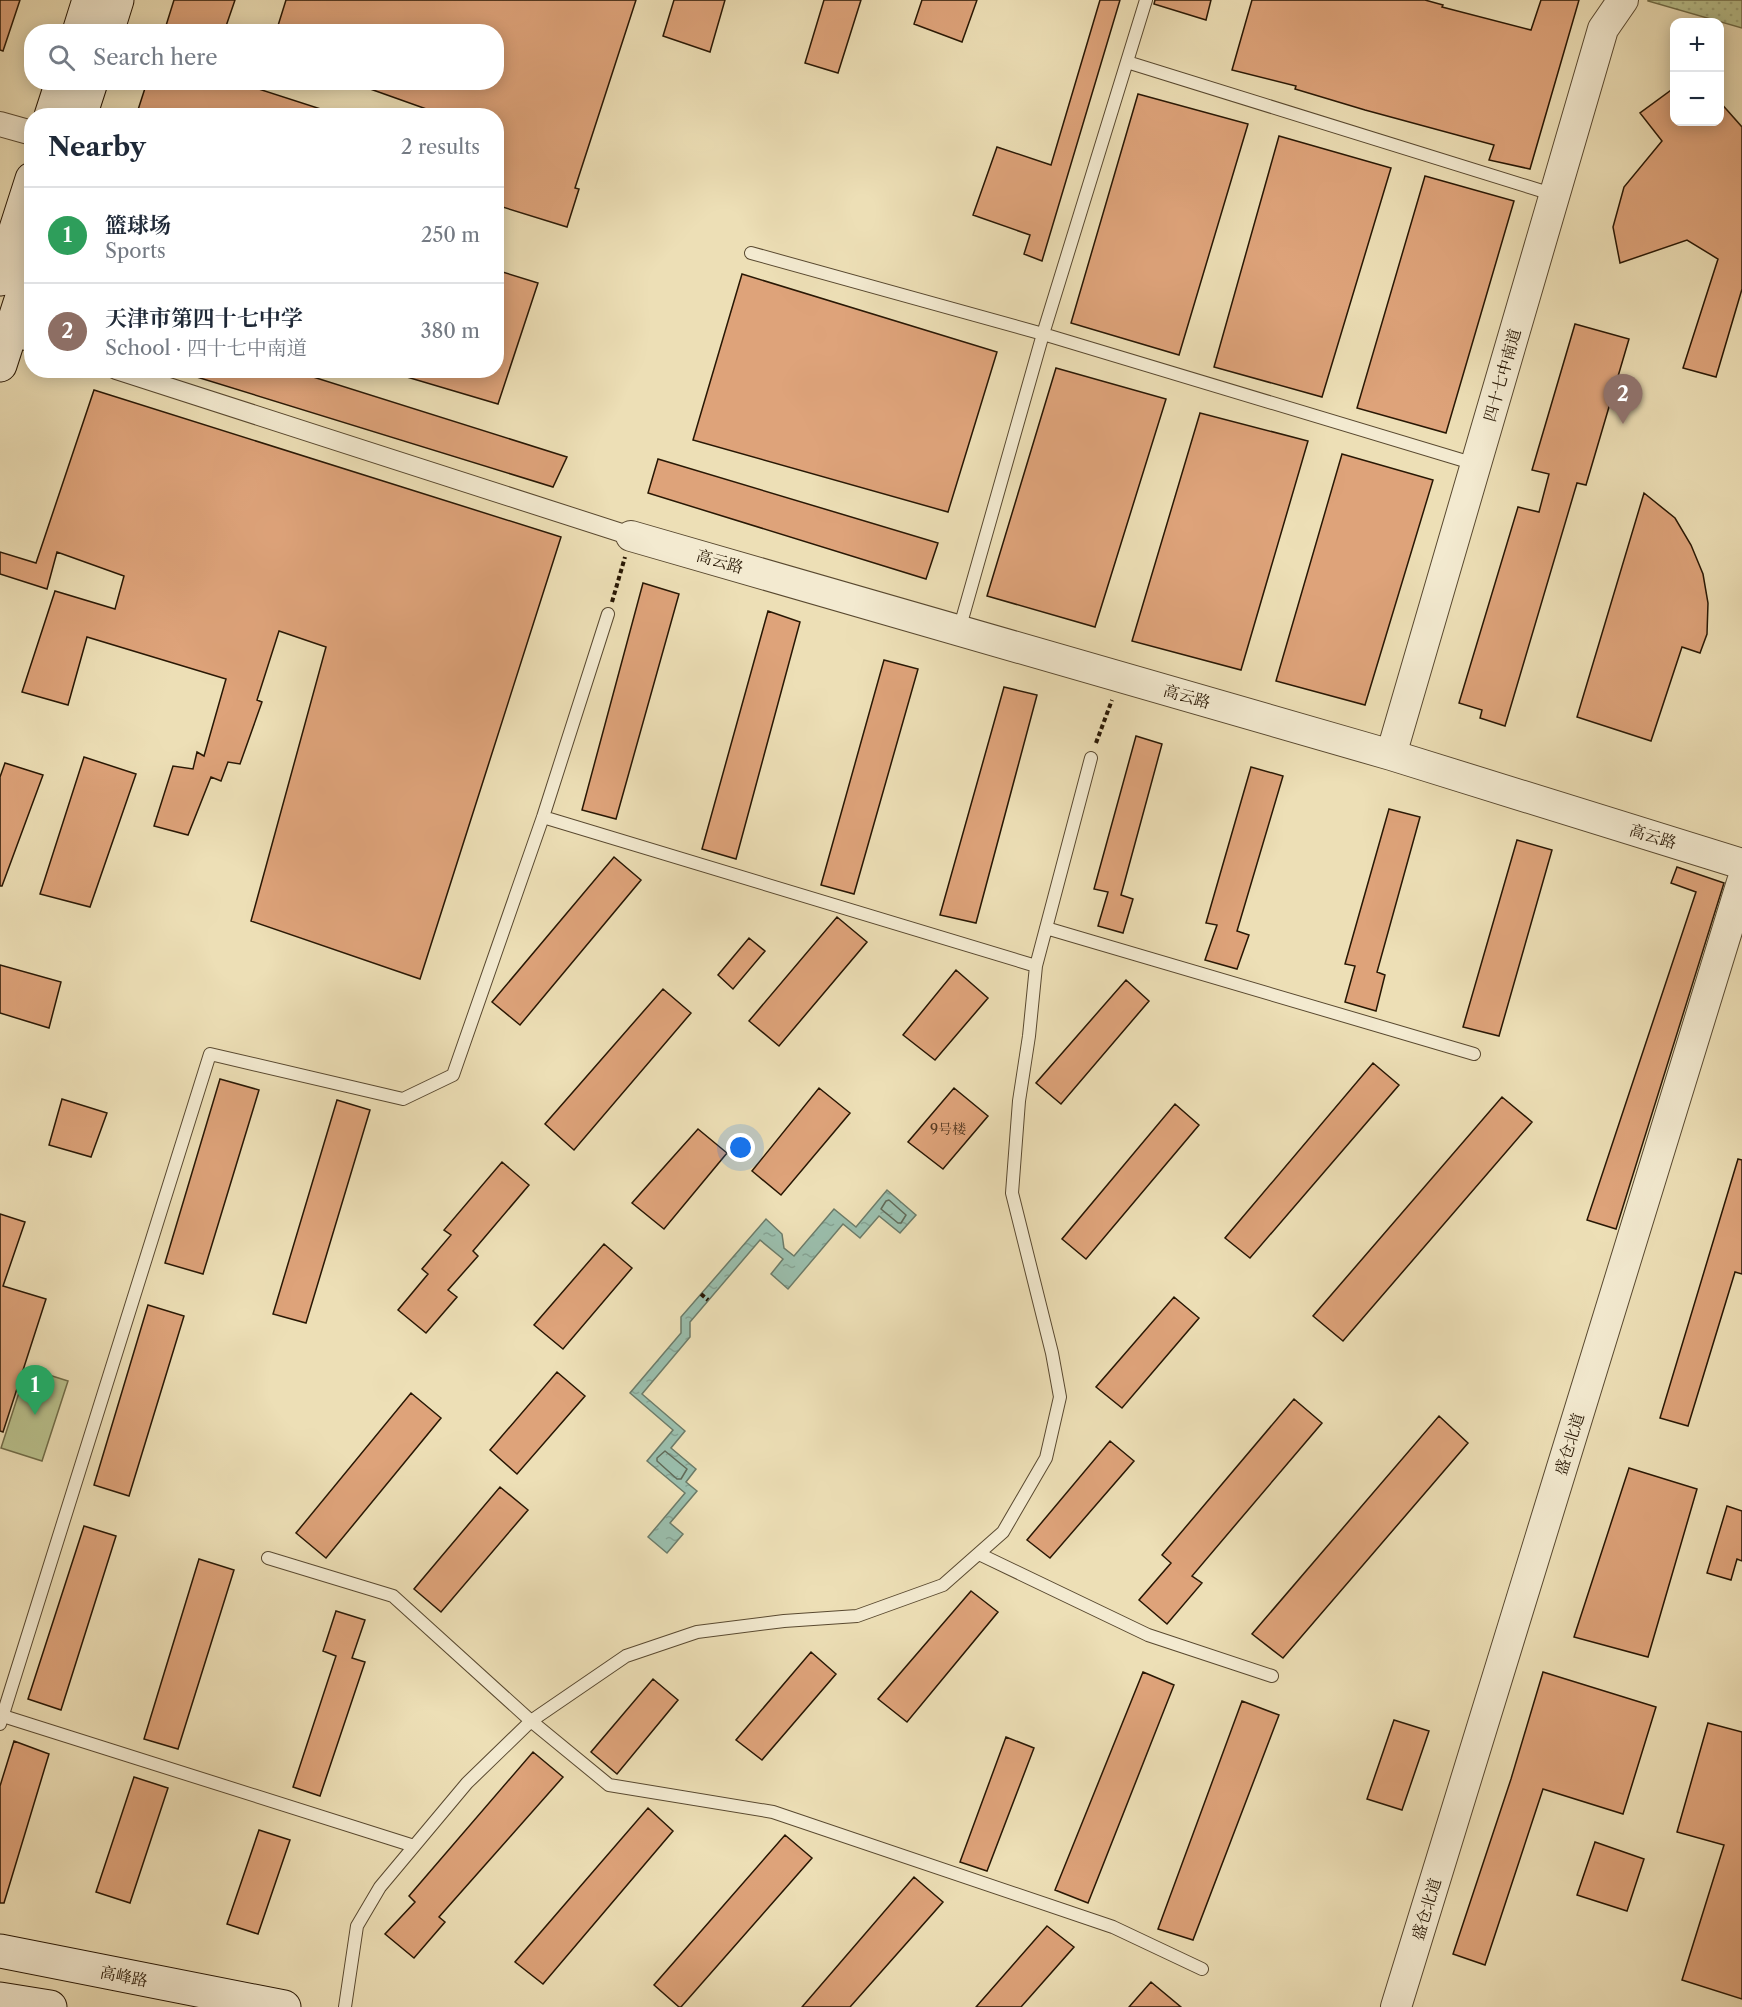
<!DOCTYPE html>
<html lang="en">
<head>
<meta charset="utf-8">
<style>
  :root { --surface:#fff; --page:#f2f2f3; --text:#1f2937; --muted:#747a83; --line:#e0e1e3; --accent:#8f2418 }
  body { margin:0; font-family:"Libre Caslon Text","Noto Serif SC",serif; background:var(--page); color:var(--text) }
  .controls { position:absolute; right:18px; top:18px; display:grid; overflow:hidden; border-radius:12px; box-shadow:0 3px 15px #0003 }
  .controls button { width:54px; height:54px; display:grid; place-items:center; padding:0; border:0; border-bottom:2px solid var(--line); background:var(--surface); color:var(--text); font:30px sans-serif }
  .you { position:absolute; left:741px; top:1148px; width:21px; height:21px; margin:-15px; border:4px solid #fff; border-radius:50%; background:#1a73e8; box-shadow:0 0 0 9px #1a73e833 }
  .badge { display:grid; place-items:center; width:39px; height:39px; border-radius:50%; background:var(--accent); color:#fff; font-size:20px; font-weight:700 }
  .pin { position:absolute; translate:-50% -50px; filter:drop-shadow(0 2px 3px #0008) }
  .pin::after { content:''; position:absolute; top:32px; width:21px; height:18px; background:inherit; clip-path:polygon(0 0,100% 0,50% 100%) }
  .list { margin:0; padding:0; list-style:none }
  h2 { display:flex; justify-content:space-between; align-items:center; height:78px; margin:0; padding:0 24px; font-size:26px }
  h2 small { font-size:20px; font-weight:400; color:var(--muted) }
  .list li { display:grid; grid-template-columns:39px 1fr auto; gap:18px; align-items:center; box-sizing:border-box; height:96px; padding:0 24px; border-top:2px solid var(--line) }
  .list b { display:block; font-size:22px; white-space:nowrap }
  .list p { margin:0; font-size:20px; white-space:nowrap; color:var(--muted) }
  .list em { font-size:20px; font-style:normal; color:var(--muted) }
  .icon { flex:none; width:33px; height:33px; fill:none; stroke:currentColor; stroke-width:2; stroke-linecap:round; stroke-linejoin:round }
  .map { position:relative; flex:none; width:1742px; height:2007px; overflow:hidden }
  .search { position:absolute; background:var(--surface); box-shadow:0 3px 15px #0003; left:24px; top:24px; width:480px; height:66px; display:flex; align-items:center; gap:15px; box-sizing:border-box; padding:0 21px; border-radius:24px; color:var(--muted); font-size:22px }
  .panel { position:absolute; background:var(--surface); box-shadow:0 3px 15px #0003; left:24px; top:108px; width:480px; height:270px; border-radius:24px }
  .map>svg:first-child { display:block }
</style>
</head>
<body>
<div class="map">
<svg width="1742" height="2007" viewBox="0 0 1742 2007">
  <defs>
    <pattern id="grass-dots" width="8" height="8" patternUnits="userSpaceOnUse" patternTransform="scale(1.5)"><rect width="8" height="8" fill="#b9c18d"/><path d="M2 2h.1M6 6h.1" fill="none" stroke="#9fa578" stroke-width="1.8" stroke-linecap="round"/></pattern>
    <pattern id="water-ripples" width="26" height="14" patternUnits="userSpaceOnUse" patternTransform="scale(1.5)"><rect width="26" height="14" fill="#9abdab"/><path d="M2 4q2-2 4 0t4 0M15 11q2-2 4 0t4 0" fill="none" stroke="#85a292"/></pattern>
  </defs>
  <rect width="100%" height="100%" fill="#eddfb6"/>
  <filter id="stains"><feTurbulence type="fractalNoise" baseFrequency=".00333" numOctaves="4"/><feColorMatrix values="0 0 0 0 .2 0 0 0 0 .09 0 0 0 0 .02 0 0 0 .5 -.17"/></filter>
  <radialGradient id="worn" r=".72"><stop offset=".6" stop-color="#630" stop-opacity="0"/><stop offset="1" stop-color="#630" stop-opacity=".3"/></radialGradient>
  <path fill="url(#grass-dots)" stroke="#706c48" stroke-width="1.5" d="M 1648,0 L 1742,0 L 1742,28 L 1648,1 Z"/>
  <path fill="#b9c18d" stroke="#706c48" stroke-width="1.5" d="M 27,1368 L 68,1381 L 42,1461 L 1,1448 Z"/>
  <path fill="url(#water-ripples)" stroke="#6c7b68" stroke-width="1.5" d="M 887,1190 L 916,1215 L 900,1233 L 879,1216 L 860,1238 L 843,1224 L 788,1289 L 771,1274 L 783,1259 L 760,1240 L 690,1322 L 690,1337 L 642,1394 L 685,1431 L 671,1448 L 696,1469 L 686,1482 L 697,1491 L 670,1523 L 683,1534 L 667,1553 L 648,1537 L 685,1493 L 647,1461 L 673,1430 L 630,1393 L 681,1333 L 681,1317 L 766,1219 L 782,1234 L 784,1248 L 794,1256 L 834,1209 L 856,1227 Z"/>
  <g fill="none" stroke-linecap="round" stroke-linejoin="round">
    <path stroke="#616a58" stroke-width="1.5" d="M 889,1200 L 906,1215 L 901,1223 L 898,1223 L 881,1209 L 886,1201 Z
      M 665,1451 L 687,1469 L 681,1479 L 677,1479 L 657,1461 L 657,1458 Z"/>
  </g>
  <path fill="#dea37a" stroke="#281704" stroke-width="1.5" d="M 0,0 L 20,0 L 3,51 L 0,50 Z
    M 174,0 L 235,0 L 224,32 L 164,32 Z
    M 286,0 L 636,0 L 575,188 L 579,189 L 567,227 L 496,205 L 496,116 L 446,116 L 359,85 L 360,82 L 496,82 L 496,32 L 276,32 Z
    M 674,0 L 725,0 L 710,52 L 663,36 Z
    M 824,0 L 861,0 L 838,73 L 805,63 Z
    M 922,0 L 977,0 L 962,42 L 914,24 Z
    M 1100,0 L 1120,0 L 1042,261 L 1024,254 L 1030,235 L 973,215 L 997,147 L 1051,165 Z
    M 1155,0 L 1211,0 L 1206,20 L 1154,4 Z
    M 1252,0 L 1425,0 L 1443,5 L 1442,7 L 1531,30 L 1541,0 L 1579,0 L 1530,169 L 1489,160 L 1494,145 L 1365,110 L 1295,89 L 1296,86 L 1232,70 Z
    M 147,82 L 237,82 L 330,112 L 329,116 L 136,116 Z
    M 1674,88 L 1674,122 L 1719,122 L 1719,101 L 1742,127 L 1742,289 L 1716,377 L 1683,368 L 1718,259 L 1687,240 L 1620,263 L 1613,227 L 1624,187 L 1662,141 L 1640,113 Z
    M 1138,94 L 1248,124 L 1179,355 L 1071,323 Z
    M 1279,136 L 1391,168 L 1322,397 L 1214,367 Z
    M 1425,176 L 1514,201 L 1446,433 L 1357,408 Z
    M 496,270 L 538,283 L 498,404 L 400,375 L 401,370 L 496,370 Z
    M 742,274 L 997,352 L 948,512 L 693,440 Z
    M 1575,324 L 1629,339 L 1586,485 L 1577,483 L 1505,726 L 1480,718 L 1482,710 L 1459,703 L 1518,507 L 1539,512 L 1549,474 L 1532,470 Z
    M 1056,368 L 1166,399 L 1095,627 L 987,596 Z
    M 188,370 L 291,370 L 567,457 L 553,487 L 187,374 Z
    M 94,390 L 561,537 L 420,979 L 251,921 L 326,647 L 279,631 L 257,700 L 262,702 L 240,764 L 228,762 L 221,781 L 211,777 L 188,835 L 154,826 L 173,766 L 193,769 L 197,752 L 204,756 L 226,679 L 87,637 L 68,705 L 22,692 L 55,591 L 115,609 L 124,576 L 57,552 L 47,589 L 0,574 L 0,552 L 36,563 Z
    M 1200,413 L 1308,441 L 1241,670 L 1132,641 Z
    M 1342,454 L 1433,480 L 1365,705 L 1276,681 Z
    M 658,459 L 938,543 L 926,579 L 648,493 Z
    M 1644,493 L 1675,518 L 1691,545 L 1703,574 L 1708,603 L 1707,634 L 1700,653 L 1682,647 L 1651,741 L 1577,717 Z
    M 643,583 L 679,594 L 616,819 L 582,810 Z
    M 768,611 L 800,622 L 736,859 L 702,849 Z
    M 884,660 L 918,669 L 854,894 L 821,885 Z
    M 1004,687 L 1037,695 L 976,923 L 940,915 Z
    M 1136,736 L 1162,744 L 1121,895 L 1133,899 L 1123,933 L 1098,926 L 1108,892 L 1094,889 Z
    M 84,757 L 136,774 L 90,907 L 40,894 Z
    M 5,763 L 43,775 L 2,886 L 0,886 L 0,777 Z
    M 1251,767 L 1283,776 L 1237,931 L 1249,935 L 1237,969 L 1205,960 L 1217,925 L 1206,923 Z
    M 1389,809 L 1420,817 L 1377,972 L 1385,975 L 1376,1011 L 1345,1002 L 1355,966 L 1345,964 Z
    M 1517,840 L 1552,850 L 1499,1036 L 1463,1027 Z
    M 614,857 L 641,880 L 520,1025 L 492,1002 Z
    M 1677,867 L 1724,883 L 1616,1229 L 1587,1220 L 1696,892 L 1671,883 Z
    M 837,917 L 867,942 L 779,1046 L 749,1021 Z
    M 749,938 L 765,951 L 733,989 L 718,975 Z
    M 0,965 L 61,982 L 49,1028 L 0,1013 Z
    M 956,970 L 988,998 L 935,1060 L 903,1035 Z
    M 1126,980 L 1149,1001 L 1061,1104 L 1036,1083 Z
    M 663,989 L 691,1013 L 574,1150 L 545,1124 Z
    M 1373,1063 L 1399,1085 L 1250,1258 L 1225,1238 Z
    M 220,1079 L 259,1090 L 203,1274 L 165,1263 Z
    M 819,1088 L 850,1113 L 781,1195 L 752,1171 Z
    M 954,1088 L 988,1116 L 943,1169 L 908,1142 Z
    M 1502,1097 L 1532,1122 L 1343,1341 L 1313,1316 Z
    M 62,1099 L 107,1113 L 91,1157 L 49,1145 Z
    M 337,1100 L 370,1110 L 306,1323 L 273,1314 Z
    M 1175,1104 L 1199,1125 L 1086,1259 L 1062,1239 Z
    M 698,1129 L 727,1153 L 664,1229 L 632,1203 Z
    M 1738,1159 L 1742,1160 L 1742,1274 L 1735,1272 L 1688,1426 L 1660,1418 Z
    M 502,1162 L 529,1185 L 473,1251 L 478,1256 L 448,1290 L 457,1297 L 426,1333 L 398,1310 L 428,1274 L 422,1269 L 451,1235 L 444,1230 Z
    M 0,1214 L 25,1222 L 3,1286 L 46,1299 L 3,1432 L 0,1431 Z
    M 604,1244 L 632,1268 L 563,1349 L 534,1325 Z
    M 1174,1297 L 1199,1318 L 1122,1408 L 1096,1387 Z
    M 148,1305 L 184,1316 L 129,1496 L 94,1485 Z
    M 557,1372 L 585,1396 L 517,1474 L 490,1450 Z
    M 411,1393 L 441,1418 L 326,1558 L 296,1533 Z
    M 1294,1399 L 1322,1423 L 1192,1576 L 1202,1583 L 1167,1624 L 1139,1600 L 1171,1563 L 1162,1555 Z
    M 1439,1416 L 1468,1443 L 1283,1658 L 1252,1634 Z
    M 1110,1441 L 1134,1461 L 1050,1558 L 1027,1540 Z
    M 1629,1468 L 1697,1489 L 1648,1657 L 1574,1637 Z
    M 500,1487 L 528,1510 L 441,1612 L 414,1589 Z
    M 1727,1506 L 1742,1511 L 1742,1561 L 1737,1559 L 1731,1580 L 1707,1573 Z
    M 84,1526 L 116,1536 L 61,1710 L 28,1699 Z
    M 199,1559 L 234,1570 L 178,1749 L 144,1739 Z
    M 971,1591 L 998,1612 L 907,1722 L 878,1699 Z
    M 336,1611 L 365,1620 L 352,1658 L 365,1662 L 320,1796 L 293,1787 L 336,1656 L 323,1651 Z
    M 811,1652 L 836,1674 L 762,1760 L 736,1740 Z
    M 1143,1672 L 1174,1685 L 1088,1903 L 1055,1890 Z
    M 1543,1672 L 1656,1707 L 1623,1814 L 1543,1789 L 1485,1965 L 1453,1954 L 1511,1779 Z
    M 653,1679 L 678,1700 L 617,1774 L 591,1752 Z
    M 1242,1701 L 1279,1715 L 1193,1940 L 1158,1929 Z
    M 1394,1720 L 1429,1731 L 1402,1810 L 1367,1799 Z
    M 1708,1723 L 1742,1732 L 1742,1999 L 1682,1980 L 1724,1845 L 1677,1832 Z
    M 1006,1737 L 1034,1748 L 987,1871 L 960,1862 Z
    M 14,1741 L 49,1754 L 4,1903 L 0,1903 L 0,1786 Z
    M 533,1752 L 563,1777 L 439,1917 L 445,1922 L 414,1958 L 385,1934 L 415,1902 L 409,1896 Z
    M 134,1777 L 168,1788 L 130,1903 L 96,1892 Z
    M 648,1808 L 673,1831 L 543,1984 L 515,1962 Z
    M 259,1830 L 290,1840 L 258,1934 L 227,1924 Z
    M 785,1835 L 812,1858 L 681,2007 L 679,2007 L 654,1985 Z
    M 1595,1842 L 1644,1859 L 1627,1911 L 1577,1895 Z
    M 914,1877 L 943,1902 L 850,2007 L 802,2007 Z
    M 1047,1926 L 1074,1947 L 1021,2007 L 976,2007 Z
    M 1151,1982 L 1181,2007 L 1129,2007 Z"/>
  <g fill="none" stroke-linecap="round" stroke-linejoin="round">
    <g stroke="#594930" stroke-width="14">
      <path id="service" d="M 1127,62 L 1555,195
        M 751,253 L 1043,334 L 1475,464
        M 959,630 L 1043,334 L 1146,0
        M 543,817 L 1036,966
        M 1046,928 L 1474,1054
        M 979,1554 L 1148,1635 L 1272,1676
        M 268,1558 L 393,1596 L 531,1721 L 609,1785 L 773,1812 L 1113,1927 L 1202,1969
        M 3,1716 L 414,1846
        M 0,1724 L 210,1054 L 403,1099 L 453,1075 L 543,817 L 608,614
        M 345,2007 L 357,1926 L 380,1887 L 467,1783 L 531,1721 L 626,1656 L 697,1632 L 784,1621 L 857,1616 L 943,1585 L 1003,1532 L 1046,1458 L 1060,1397 L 1052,1353 L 1012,1193 L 1019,1101 L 1029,1036 L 1036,966 L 1091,758"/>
    </g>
    <g stroke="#594930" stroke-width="20">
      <path id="pedestrian" d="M 9,336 L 32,343
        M 116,370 L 631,536"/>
    </g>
    <g stroke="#594930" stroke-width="26">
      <path id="minor" d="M 0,124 L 32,133"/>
    </g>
    <g stroke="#594930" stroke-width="32">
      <path id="tertiary" d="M 631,536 L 1391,755 L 1742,864
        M 1391,755 L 1603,29 L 1623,0
        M 1396,2007 L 1742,882"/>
    </g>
    <g stroke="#281704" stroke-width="35">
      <path id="secondary" d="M 79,32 L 89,0
        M 107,32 L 117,0
        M 51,116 L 62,82
        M 80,116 L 91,82
        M 0,279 L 32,179
        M 0,365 L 32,266
        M 0,1951 L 284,2007
        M 0,1999 L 50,2007"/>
    </g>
    <path stroke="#281704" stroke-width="4" stroke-dasharray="4.5 3" stroke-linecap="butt" d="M 612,602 L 625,557
      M 1096,743 L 1112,700
      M 701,1294 L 708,1300"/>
    <use href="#service" stroke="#f3ead0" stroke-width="12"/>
    <use href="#pedestrian" stroke="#f3ead0" stroke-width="18"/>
    <use href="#minor" stroke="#f3ead0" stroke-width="24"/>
    <use href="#tertiary" stroke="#f3ead0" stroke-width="30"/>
    <use href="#secondary" stroke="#f3ead0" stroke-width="33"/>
  </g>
  <g text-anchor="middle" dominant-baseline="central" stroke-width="4.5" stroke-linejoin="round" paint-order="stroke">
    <g font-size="14" fill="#563a22">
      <text x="948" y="1129">9号楼</text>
    </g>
    <g font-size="16" fill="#281704" stroke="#f3ead0">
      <text transform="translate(1502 375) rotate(-74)">四十七中南道</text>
      <text transform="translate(720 561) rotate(16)">高云路</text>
      <text transform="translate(1187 696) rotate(16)">高云路</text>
      <text transform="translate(1653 836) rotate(17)">高云路</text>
      <text transform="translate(1569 1444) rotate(-73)">盛仓北道</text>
      <text transform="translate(1426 1909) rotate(-73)">盛仓北道</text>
      <text transform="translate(124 1976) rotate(11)">高峰路</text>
    </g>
  </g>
  <rect width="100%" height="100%" filter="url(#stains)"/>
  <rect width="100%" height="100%" fill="url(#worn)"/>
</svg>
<div class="controls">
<button>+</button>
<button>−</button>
</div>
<div class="you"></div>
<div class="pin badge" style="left:35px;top:1415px;background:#2e9e5b">1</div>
<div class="pin badge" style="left:1623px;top:424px;background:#8d6e63">2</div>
<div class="search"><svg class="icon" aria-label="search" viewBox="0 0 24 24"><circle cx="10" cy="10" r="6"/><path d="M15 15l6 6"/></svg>Search here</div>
<section class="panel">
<h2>Nearby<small>2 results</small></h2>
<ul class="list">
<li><span class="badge" style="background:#2e9e5b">1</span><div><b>篮球场</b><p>Sports</p></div><em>250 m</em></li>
<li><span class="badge" style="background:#8d6e63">2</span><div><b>天津市第四十七中学</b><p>School · 四十七中南道</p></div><em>380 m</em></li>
</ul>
</section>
</div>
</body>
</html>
